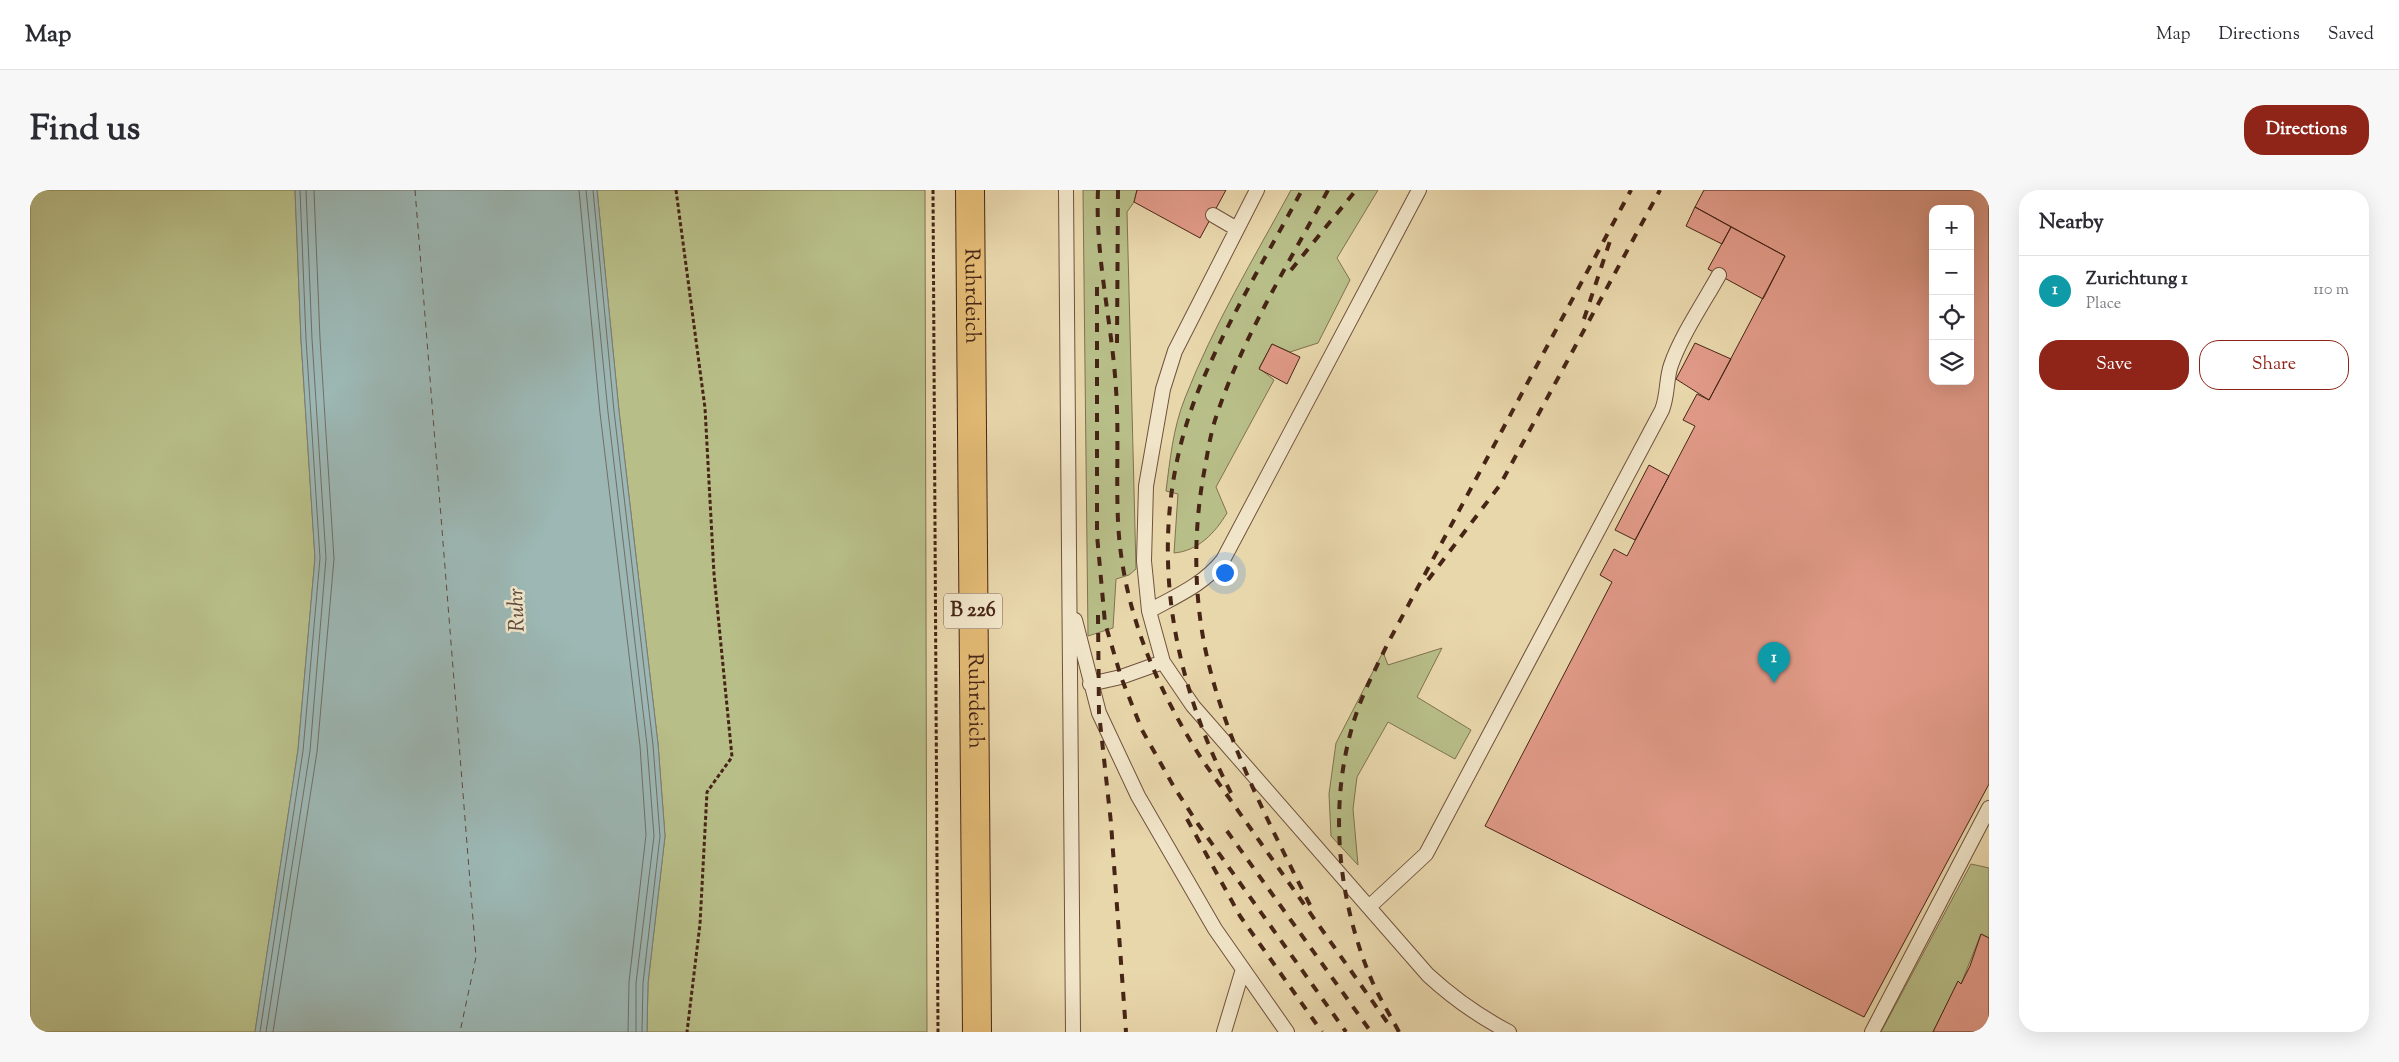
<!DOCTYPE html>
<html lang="en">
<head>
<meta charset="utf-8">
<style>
  :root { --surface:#fff; --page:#f7f7f7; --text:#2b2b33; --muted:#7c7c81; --line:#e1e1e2; --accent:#8f2418 }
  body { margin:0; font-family:"Sorts Mill Goudy",serif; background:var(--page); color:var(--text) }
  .controls { position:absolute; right:15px; top:15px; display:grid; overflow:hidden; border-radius:10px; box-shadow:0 5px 20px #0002 }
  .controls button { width:45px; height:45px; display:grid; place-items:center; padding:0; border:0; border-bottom:1px solid var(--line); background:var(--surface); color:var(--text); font:25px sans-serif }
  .you { position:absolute; left:1194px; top:382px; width:18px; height:18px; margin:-12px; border:4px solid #fff; border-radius:50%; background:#1a73e8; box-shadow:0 0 0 8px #1a73e833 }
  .badge { display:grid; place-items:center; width:32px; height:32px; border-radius:50%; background:var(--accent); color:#fff; font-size:16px; font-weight:700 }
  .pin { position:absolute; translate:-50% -41px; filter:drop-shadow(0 1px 2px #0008) }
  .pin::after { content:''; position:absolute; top:26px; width:18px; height:15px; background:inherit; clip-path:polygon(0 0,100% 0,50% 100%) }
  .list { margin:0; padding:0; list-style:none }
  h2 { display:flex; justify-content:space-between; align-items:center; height:65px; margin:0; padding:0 20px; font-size:21px }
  h2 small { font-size:16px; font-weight:400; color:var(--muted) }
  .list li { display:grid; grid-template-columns:32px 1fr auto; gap:15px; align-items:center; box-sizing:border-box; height:70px; padding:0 20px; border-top:1px solid var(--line) }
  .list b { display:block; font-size:19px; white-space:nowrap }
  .list p { margin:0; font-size:16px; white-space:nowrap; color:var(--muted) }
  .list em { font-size:16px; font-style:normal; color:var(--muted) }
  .actions { display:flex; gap:10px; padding:15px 20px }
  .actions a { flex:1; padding:11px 0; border:1px solid var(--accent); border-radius:20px; text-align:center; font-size:18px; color:var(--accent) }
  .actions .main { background:var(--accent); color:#fff }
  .icon { flex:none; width:28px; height:28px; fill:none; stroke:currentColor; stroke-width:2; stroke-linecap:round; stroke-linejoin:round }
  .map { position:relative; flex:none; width:1959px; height:842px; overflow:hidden; border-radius:20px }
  header { display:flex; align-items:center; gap:30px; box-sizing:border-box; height:70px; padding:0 25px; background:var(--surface); border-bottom:1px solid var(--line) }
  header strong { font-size:24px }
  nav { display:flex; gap:28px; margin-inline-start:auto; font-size:18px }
  .intro { display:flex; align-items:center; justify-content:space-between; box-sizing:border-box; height:120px; padding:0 30px }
  h1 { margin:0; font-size:35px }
  .button { padding:12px 22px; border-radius:20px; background:var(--accent); color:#fff; font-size:18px; font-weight:700 }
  main { display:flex; gap:30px; padding:0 30px }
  aside { flex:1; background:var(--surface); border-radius:20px; box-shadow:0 5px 20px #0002 }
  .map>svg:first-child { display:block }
</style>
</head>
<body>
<header>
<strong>Map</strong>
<nav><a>Map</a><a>Directions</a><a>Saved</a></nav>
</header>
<div class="intro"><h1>Find us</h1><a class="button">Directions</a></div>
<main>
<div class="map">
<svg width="1959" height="842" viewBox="0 0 1959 842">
  <rect width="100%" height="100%" fill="#e9d7ac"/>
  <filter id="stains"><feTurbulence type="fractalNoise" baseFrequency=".004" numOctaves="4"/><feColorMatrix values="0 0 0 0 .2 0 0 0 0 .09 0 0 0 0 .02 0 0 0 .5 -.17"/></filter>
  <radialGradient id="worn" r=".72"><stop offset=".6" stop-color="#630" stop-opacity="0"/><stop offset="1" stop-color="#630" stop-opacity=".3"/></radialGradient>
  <path fill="#b8be88" stroke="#80724f" d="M 0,0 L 265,0 L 271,150 L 285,368 L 268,560 L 225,842 L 0,842 Z
    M 567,0 L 895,0 L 897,842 L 617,842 L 618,793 L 635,646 L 628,554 L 589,221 Z
    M 1053,0 L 1107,0 L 1104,12 L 1097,22 L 1106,379 L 1099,385 L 1086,389 L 1083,438 L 1058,446 Z
    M 1261,0 L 1348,0 L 1307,68 L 1320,90 L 1288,153 L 1260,162 L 1242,154 L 1229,178 L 1244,190 L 1186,297 L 1197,323 C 1185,343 1168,361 1144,363 L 1148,304 L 1136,301 C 1140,270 1143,238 1155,208 C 1183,136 1224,68 1261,0 Z
    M 1412,458 L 1387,507 L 1441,540 L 1425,569 L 1358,532 L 1327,587 L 1323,619 L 1328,675 L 1301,646 L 1299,604 L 1306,553 L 1353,462 L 1358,475 Z
    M 1941,674 L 1959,678 L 1959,748 L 1951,744 L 1931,794 L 1928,792 L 1903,842 L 1851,842 Z"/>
  <path fill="#9cb7b4" stroke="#7a7d75" d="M 265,0 L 567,0 L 589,221 L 628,554 L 635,646 L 618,793 L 617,842 L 225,842 L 268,560 L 285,368 L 271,150 Z"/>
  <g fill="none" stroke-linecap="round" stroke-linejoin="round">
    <path stroke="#726e65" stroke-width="1" d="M 549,0 L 570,223 L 610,556 L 616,645 L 599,792 L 598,842
      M 556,0 L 578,222 L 617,555 L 624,646 L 606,793 L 606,842
      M 563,0 L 584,221 L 623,555 L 630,646 L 613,793 L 612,842
      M 230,842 L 273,561 L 290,368 L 276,149 L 270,0
      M 236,842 L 280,561 L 296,368 L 282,149 L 276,0
      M 243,842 L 287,562 L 304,369 L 290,149 L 284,0"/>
    <path stroke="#5c4a3e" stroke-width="1" stroke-dasharray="6 5" stroke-linecap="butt" d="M 385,0 L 446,767 L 430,842"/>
  </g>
  <path fill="#e19a88" stroke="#472516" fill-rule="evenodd" d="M 1107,0 L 1196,0 L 1170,48 L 1104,12 Z
    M 1674,0 L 1950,0 L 1959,4 L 1959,594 L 1834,827 L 1455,636 L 1582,392 L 1570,385 L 1584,359 L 1597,366 L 1665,236 L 1653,230 L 1667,204 L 1679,210 L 1755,66 L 1665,17 ZM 1903,19 L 1940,19 L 1940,191 L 1903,191 Z
    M 1665,17 L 1701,37 L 1692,54 L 1656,36 Z
    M 1701,37 L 1755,66 L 1733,109 L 1678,79 Z
    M 1665,153 L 1701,169 L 1679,210 L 1646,189 Z
    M 1242,154 L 1270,167 L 1257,194 L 1229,179 Z
    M 1619,275 L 1639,286 L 1605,350 L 1585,340 Z
    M 1951,744 L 1959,748 L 1959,842 L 1903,842 L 1928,791 L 1931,794 L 1940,776 Z"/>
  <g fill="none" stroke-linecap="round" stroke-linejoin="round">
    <g stroke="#70523c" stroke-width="16">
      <path id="service" d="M 1036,0 L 1043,842
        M 1227,0 L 1145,161 L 1133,199 L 1116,296 L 1114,371 L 1119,421 L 1133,472 L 1163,516 L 1398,785 C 1422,807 1450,827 1479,842
        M 1183,25 L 1207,39
        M 1119,421 C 1146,406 1173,395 1193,370 L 1389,0
        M 1045,430 L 1069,523 L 1108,606 L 1185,739 L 1257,842
        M 1060,494 L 1091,487 L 1133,472
        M 1339,717 L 1396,664 L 1632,220 C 1638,205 1636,189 1641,175 C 1651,146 1674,112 1689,85
        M 1194,842 L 1213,779
        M 1842,842 L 1959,618"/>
    </g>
    <g stroke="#472516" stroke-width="30">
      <g id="primary">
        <path id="s1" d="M 940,0 L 947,842"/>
      </g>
    </g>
    <path stroke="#472516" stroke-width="3" stroke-dasharray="4 2.5" stroke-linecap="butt" d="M 646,0 L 675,218 L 684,384 L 702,567 L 677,602 L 670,734 L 657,842
      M 903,0 L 908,842"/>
    <use href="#service" stroke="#f1e5c9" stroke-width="14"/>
    <use href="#primary" stroke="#e4bc76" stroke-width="28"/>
    <path stroke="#472516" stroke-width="4" stroke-dasharray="9 9" stroke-linecap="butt" d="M 1068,0 C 1065,67 1082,132 1086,199 C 1089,243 1086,287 1088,331 C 1092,418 1126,498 1173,571 L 1357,832
      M 1261,80 L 1326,0
      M 1067,97 L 1067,345 L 1075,433 L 1091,487 L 1112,540 L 1144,597 L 1168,634 L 1316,842
      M 1554,129 L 1580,51
      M 1087,153 L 1088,0
      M 1398,390 L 1470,295 L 1630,0
      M 1068,425 L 1069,523 L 1081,633 L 1096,842
      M 1201,603 C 1134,472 1113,326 1174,187 C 1202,123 1239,62 1272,0
      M 1157,629 L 1210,726 L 1292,842
      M 1197,641 L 1341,842
      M 1280,715 C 1241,637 1197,554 1177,467 C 1164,410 1163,346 1173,288 C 1177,267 1180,244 1187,224 C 1214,145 1259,73 1298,0
      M 1369,842 C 1360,825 1350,809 1342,791 C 1308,711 1298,618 1323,534 C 1331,506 1345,480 1358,453 L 1601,0"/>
  </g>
  <g text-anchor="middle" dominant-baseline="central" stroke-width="5" stroke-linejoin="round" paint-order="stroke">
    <rect fill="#f1e5c9" stroke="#7a5f4c" stroke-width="1" x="914" y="403.5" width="58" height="35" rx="4"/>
    <g font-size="20" font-weight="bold" fill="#472516">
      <text x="943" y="421">B 226</text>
    </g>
    <g font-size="21" fill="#472516" stroke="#f1e5c9">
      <text stroke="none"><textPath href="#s1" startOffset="106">Ruhrdeich</textPath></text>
      <text stroke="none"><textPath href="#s1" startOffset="511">Ruhrdeich</textPath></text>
    </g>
    <g font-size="22" font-style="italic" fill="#5c4a3e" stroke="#f1e5c9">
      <text transform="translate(488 420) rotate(-92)">Ruhr</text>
    </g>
  </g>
  <rect width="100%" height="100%" filter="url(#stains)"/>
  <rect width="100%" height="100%" fill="url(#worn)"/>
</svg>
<div class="controls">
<button>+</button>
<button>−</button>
<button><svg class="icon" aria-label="locate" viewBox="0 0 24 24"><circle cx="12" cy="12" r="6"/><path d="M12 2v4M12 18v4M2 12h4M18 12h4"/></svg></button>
<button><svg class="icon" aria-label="layers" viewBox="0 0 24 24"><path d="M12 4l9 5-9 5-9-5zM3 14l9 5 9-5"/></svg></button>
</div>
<div class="you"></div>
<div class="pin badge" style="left:1744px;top:493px;background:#0f9aa8">1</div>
</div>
<aside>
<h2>Nearby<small></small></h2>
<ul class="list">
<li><span class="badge" style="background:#0f9aa8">1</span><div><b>Zurichtung 1</b><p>Place</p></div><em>110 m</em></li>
</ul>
<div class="actions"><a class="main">Save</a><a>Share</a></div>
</aside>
</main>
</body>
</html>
